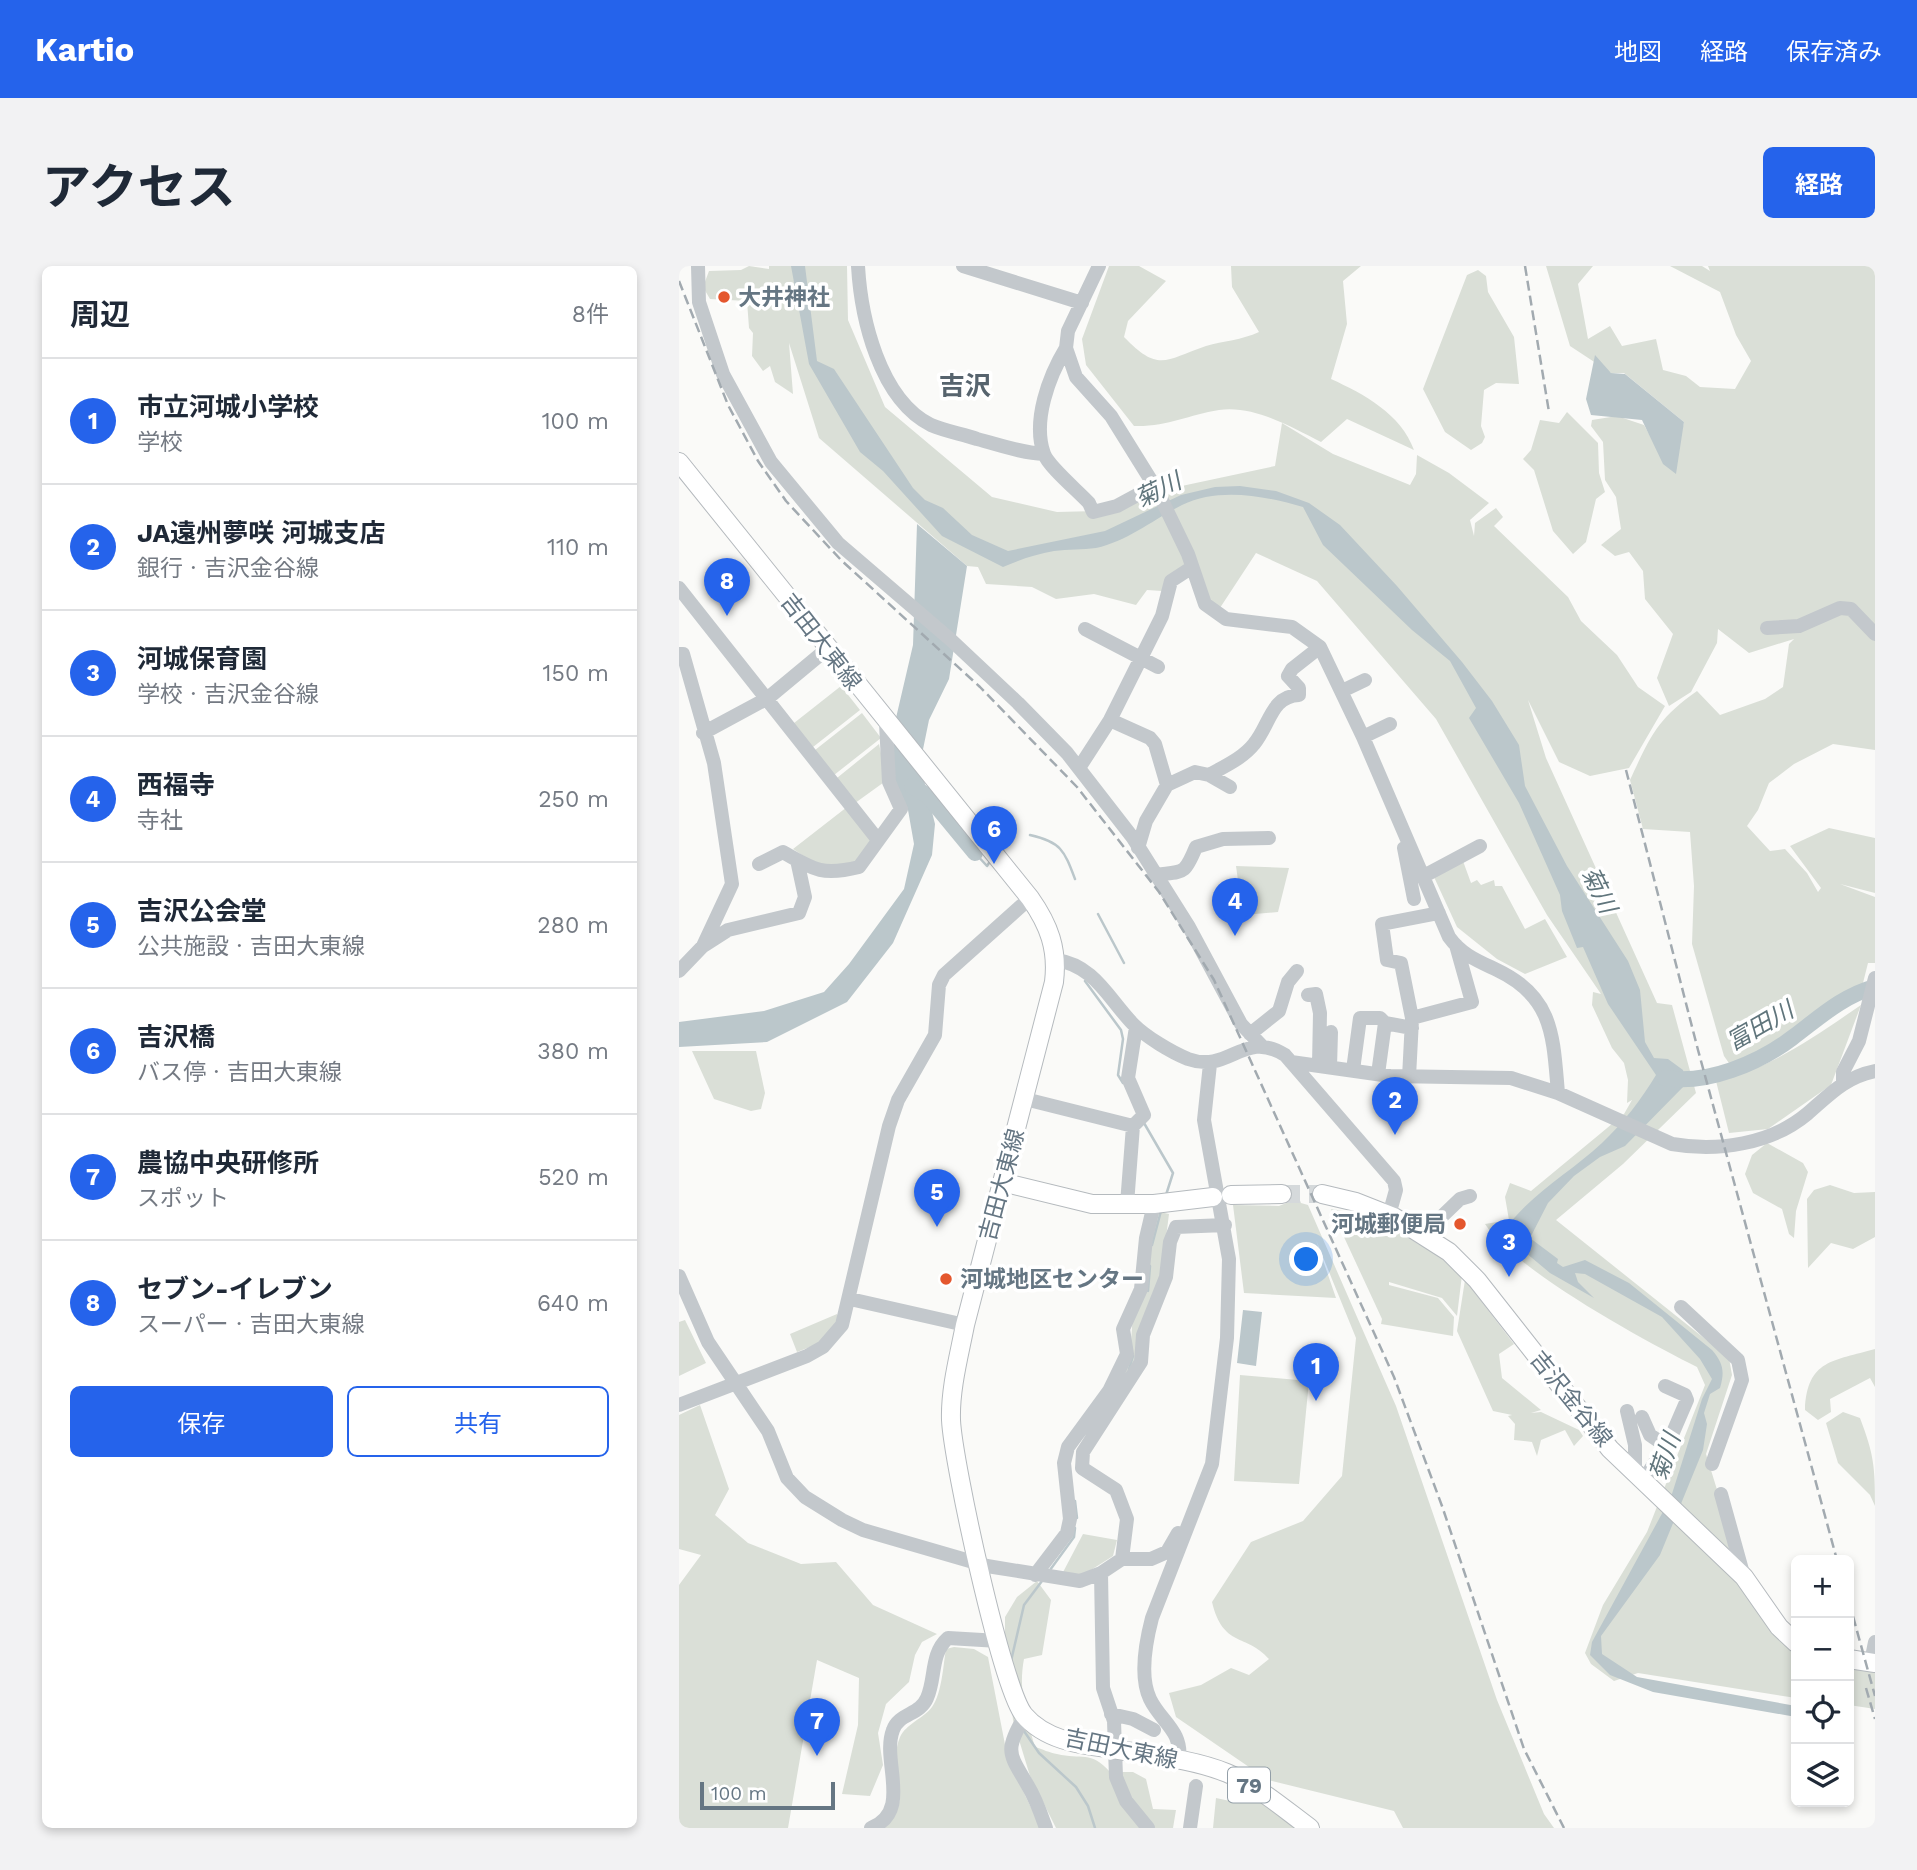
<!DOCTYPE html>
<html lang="ja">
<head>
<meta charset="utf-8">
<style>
  :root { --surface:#fff; --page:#f2f2f3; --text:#1f2937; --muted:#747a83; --line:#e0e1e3; --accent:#2563eb }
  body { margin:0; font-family:"Work Sans","Noto Sans JP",sans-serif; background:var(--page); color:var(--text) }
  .controls { position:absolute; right:21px; bottom:21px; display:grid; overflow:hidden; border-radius:10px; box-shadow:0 4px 10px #0003 }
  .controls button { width:63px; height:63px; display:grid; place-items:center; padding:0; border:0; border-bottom:2px solid var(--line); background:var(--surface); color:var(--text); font:35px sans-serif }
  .scale { position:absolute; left:21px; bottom:18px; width:135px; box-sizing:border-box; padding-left:7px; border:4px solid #657683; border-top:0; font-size:19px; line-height:24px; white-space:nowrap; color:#657683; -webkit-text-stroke:5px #fff; paint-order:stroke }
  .you { position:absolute; left:628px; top:994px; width:24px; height:24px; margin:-18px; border:5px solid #fff; border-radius:50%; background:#1a73e8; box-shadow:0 0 0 10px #1a73e833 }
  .badge { display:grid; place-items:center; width:46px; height:46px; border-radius:50%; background:var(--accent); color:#fff; font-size:23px; font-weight:700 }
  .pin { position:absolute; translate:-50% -58px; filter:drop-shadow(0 2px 4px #0008) }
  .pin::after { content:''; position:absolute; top:37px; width:24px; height:21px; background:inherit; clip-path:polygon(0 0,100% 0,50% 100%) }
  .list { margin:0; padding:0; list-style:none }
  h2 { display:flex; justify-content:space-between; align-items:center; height:91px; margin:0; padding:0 28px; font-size:30px }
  h2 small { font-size:23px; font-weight:400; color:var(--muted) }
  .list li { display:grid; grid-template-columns:46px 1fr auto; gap:21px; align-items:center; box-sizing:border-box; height:126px; padding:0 28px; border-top:2px solid var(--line) }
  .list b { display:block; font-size:26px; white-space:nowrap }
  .list p { margin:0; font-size:23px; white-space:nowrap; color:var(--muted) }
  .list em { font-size:23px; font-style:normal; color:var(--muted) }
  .actions { display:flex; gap:14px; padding:21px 28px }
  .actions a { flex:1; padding:16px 0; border:2px solid var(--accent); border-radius:10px; text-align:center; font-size:24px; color:var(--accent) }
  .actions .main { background:var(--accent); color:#fff }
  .icon { flex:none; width:38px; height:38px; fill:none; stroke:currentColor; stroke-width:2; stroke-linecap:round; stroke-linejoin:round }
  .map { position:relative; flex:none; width:1196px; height:1562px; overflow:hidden; border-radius:10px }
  header { display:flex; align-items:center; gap:42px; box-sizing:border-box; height:98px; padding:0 35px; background:var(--accent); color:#fff }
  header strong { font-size:33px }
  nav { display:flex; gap:38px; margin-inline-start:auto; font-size:24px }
  .intro { display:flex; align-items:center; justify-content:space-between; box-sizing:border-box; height:168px; padding:0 42px }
  h1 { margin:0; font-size:49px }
  .button { padding:18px 32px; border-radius:10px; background:var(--accent); color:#fff; font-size:24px; font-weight:700 }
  main { display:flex; gap:42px; padding:0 42px }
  aside { flex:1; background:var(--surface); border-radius:10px; box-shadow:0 4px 10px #0003 }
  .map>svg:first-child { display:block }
</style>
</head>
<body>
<header>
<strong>Kartio</strong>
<nav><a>地図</a><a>経路</a><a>保存済み</a></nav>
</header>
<div class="intro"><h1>アクセス</h1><a class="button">経路</a></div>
<main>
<aside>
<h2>周辺<small>8件</small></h2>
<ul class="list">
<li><span class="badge">1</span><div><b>市立河城小学校</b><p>学校</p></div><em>100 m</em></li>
<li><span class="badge">2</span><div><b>JA遠州夢咲 河城支店</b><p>銀行 · 吉沢金谷線</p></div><em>110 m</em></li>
<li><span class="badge">3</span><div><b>河城保育園</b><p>学校 · 吉沢金谷線</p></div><em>150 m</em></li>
<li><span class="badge">4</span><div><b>西福寺</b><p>寺社</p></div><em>250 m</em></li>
<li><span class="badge">5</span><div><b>吉沢公会堂</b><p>公共施設 · 吉田大東線</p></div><em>280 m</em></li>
<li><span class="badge">6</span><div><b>吉沢橋</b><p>バス停 · 吉田大東線</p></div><em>380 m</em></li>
<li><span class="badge">7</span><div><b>農協中央研修所</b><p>スポット</p></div><em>520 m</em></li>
<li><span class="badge">8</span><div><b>セブン-イレブン</b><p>スーパー · 吉田大東線</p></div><em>640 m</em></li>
</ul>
<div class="actions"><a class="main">保存</a><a>共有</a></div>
</aside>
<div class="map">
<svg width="1196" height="1562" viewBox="0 0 1196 1562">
  <rect width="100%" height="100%" fill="#fafaf8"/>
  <path fill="#dadfd7" d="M 70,0 L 90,3 L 90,0 L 168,0 L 169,54 L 206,141 L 313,231 L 378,246 L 417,245 L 468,224 L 498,221 L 596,200 L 603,157 L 654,188 L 731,219 L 737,208 L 738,189 L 770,207 L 810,237 L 791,254 L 795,270 L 796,257 L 817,242 L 824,251 L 815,260 L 889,331 L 902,355 L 938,389 L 959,421 L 986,440 L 950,502 L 911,510 L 880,496 L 849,434 L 867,492 L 978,737 L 993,739 L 1017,827 L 944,898 L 877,954 L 1050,1092 L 1053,1109 L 1027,1188 L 1065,1311 L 1117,1367 L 1117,1432 L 959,1407 L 935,1415 L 912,1398 L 906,1387 L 924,1339 L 968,1266 L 1026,1119 L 1018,1101 C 966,1075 837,1005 806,958 L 830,954 L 826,931 L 831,917 L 852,925 L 945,848 L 953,834 L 948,837 L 949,814 L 945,797 L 933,782 L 913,739 L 914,726 L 922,728 L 868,649 L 757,453 L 638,315 L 577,287 L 537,348 L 511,296 L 483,325 L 468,324 L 457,339 L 415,328 L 377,333 L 353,321 L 307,318 L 299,301 L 288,300 L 140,172 L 110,77 L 114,128 L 96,116 L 91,100 L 84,105 L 73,90 L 74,67 L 70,62 L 68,35 L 31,33 L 24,21 L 30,5 L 62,4 Z
    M 430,0 L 460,0 L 487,15 L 449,55 L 445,71 C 480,107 486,94 527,80 C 544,75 563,74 580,66 L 553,21 L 552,0 L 682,0 L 664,15 L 668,58 L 652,113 C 685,128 722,148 735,184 L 668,153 L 642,176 C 612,161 575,139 540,144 C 509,149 488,161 455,160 L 407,99 L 403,73 Z
    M 867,0 L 914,0 L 899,18 L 909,73 L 931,60 L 943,80 L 977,73 L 984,104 L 1007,110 L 1021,121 L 1056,123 L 1072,95 L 1057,69 L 1041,26 L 991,0 L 1023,0 L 1031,5 L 1029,0 L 1196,0 L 1196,484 L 1154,478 L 1115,498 L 1090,517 L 1079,544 L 1068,560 L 1091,585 L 1106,583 L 1128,607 L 1139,626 L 1142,622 L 1111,580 L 1150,562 L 1196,572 L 1196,627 L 1161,618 L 1196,631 L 1196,697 L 1189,697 L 1184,717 L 1142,744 L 1129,759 L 1101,775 L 1082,791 L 1052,800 L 1045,790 L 1013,678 L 1015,620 L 1011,566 L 964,563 L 951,514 C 971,471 978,453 1018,425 L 1041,449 L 1086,433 L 1104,421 L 1110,378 L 1115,373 L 1070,387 L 1039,363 L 1038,377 L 1012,426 L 990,440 L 978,412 L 994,368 L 966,333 L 964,305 L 950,286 L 936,290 L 922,279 L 942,263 L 937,231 L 926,214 L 924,176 L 912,160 L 913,154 L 938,150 L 965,159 L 973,173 L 999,181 L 1005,156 L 945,107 L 932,107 L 891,80 Z
    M 799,4 L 807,10 L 809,26 L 835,71 L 840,118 L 817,117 L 805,124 L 802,160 L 806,171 L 803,177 L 792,184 L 766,166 L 744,123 L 788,9 Z
    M 888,146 L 919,177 L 920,207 L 926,226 L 917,233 L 907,276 L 894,288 L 874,265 L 855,204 L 844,193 L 852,184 L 861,154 L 880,157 Z
    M 162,420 L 181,444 L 129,485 L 110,461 Z
    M 183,447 L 202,472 L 150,513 L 131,488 Z
    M 200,478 L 208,514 L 172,540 L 153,516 Z
    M 168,541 L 196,574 L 178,600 L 147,605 L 114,583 Z
    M 784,595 L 792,617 L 798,614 L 802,619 L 815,614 L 816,620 L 823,620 L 846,663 L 866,653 L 888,691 L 846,708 L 818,693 L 778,661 L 755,611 Z
    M 557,600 L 610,602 L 599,646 L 541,651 L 542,630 L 561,629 Z
    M 1182,739 L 1152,819 L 1089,863 L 1050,867 L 1037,815 C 1093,802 1135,771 1182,739 Z
    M 13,785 L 77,785 L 86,827 L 82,843 L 72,845 L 35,833 Z
    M 1088,877 L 1124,897 L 1129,906 L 1117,945 L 1115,972 L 1110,968 L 1103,943 L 1074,927 L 1066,908 L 1073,889 Z
    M 1151,919 L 1175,927 L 1196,926 L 1196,971 L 1174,983 L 1152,977 L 1129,1002 L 1128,933 L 1135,924 Z
    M 620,932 L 622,937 L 629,939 L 717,1140 L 818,1434 L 865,1548 L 875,1562 L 724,1562 L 715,1545 L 589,1514 L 497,1451 L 490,1427 L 522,1419 L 552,1402 L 570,1409 L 590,1393 C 567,1367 544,1382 533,1336 L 572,1276 L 624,1255 L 663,1210 L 677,1072 L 637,974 L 657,1032 L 565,1027 L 554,939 L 600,940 Z
    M 652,943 L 684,948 L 708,957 L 739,978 L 758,985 L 783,1009 L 778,1050 L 763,1032 L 710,1016 L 710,1019 L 759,1032 L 775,1051 L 774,1070 L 702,1058 L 703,1053 Z
    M 477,945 L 490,948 L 479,1035 L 451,1107 L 412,1156 L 451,1091 L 454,1046 Z
    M 786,1014 L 835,1078 L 820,1088 L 823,1112 L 862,1144 L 852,1147 L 862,1146 L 900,1164 L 904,1170 L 895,1180 L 886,1164 L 862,1174 L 858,1190 L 853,1176 L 835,1174 L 836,1158 L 829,1150 L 833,1149 L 814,1145 L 778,1065 Z
    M 158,1048 L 159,1054 L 144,1076 L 118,1086 L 111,1068 Z
    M 6,1054 L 27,1097 L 0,1110 L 0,1056 Z
    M 1196,1083 L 1196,1121 L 1191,1112 L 1151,1133 L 1152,1146 L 1139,1154 L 1126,1144 C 1128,1093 1155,1095 1196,1083 Z
    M 561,1109 L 630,1115 L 620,1218 L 555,1215 Z
    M 21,1139 L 50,1223 L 36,1249 L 69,1277 L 122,1298 L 157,1296 L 194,1339 L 258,1368 L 243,1376 L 236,1389 L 230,1416 L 207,1438 L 199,1467 L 204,1499 L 191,1530 L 163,1528 L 179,1459 L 180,1412 L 138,1394 L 109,1562 L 0,1562 L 0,1319 L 22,1289 L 0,1283 L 0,1149 Z
    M 1164,1146 L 1181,1152 C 1195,1189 1196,1200 1196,1240 L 1191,1229 L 1159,1197 L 1147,1157 Z
    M 404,1268 L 438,1274 L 434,1290 L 401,1311 L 382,1310 Z
    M 358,1315 L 372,1334 L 363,1389 L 345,1393 C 339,1424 347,1451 356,1481 C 363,1483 371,1487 378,1488 C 402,1494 412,1484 431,1506 L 454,1506 L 467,1513 L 474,1543 L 497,1544 L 494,1562 L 377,1562 L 351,1510 L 334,1454 L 326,1374 L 326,1351 L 338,1331 Z
    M 275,1381 L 295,1383 L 309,1391 L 329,1494 L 362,1562 L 206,1562 C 237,1531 208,1501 221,1471 C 227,1458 245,1452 253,1441 C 263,1427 264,1400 267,1383 Z
    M 1170,1390 L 1196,1401 L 1196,1443 L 1170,1439 Z
    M 562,1521 L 621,1562 L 534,1562 L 537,1532 L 551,1535 Z"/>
  <path fill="#bbc7cb" d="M 112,0 L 126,0 L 138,95 L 155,103 L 234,222 L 246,234 L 264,242 L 293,269 L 329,285 L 426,265 L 502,229 L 536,221 L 561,220 L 597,225 L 630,237 L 661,259 L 718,320 L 783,396 L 813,435 L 840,479 L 846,520 L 888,600 L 949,695 L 961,724 L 966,776 L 975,792 L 989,793 L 1004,804 L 1007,818 L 946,880 L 921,891 L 895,910 L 869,937 L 851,972 L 879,993 L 878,997 L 884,1001 L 906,994 L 950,1017 L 1033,1084 C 1044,1097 1046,1105 1041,1122 L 1031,1128 L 1025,1147 L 1028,1158 L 1024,1184 L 981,1289 L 922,1370 L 923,1388 L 958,1411 L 1117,1440 L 1117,1451 L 974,1426 L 931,1409 L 911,1389 L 913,1376 L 992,1231 L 1023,1133 L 1033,1113 L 1021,1093 L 983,1051 L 906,1008 L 896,1007 L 899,1016 L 915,1032 L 871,1007 L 829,972 L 826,964 C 852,927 891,907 923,877 C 944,857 962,834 977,809 L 929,738 L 904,681 L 898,682 L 883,645 L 881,629 L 840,537 L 790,452 L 797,442 L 771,395 L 733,364 L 644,279 L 624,241 C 586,230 540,221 503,239 C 475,253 449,275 417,282 C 404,284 389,283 375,285 C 357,288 340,294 324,301 L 263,270 L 204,205 L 181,186 L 130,98 Z
    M 916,89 L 932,107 L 946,108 L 1005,156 L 997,208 L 984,198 L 963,154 L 912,149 L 907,133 Z
    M 238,258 L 288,300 L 270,413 L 250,454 L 241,498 L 256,558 L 253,589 L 214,677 L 168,736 L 88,776 L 0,781 L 0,756 L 85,745 L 145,726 L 170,698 L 225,623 L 235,578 L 229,544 L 215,512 L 210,482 L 234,379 Z
    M 564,1044 L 583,1046 L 577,1100 L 558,1097 Z"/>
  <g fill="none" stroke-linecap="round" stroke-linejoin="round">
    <path stroke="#bbc7cb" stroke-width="2.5" d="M 351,569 C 382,576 385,584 396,613
      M 296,587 L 308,600 L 310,597
      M 419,648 L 445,697
      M 406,715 L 442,764 L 444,773 L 439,809 L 444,817
      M 465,857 L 494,907 L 487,929
      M 473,979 L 482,945
      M 469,1025 L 471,1000
      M 450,1103 L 454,1090
      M 396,1235 L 398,1252
      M 371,1304 L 395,1271 L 396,1262
      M 332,1395 L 345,1339 L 363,1315
      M 345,1465 L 360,1487 L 397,1521 L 409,1540 L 416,1562"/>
    <path stroke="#bbc7cb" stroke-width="16" d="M 233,520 L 249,530 L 296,587
      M 986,812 C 1028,819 1080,797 1113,772 C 1140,752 1163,730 1196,721"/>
    <path stroke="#d5d9db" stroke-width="18" stroke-dasharray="18 9" stroke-linecap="butt" d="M 603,928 L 643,928"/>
    <g stroke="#b5babe" stroke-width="20">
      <path id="major" d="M 0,196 L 351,632 C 370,659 379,683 375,716 L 286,1059 C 280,1090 271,1123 272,1154 C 274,1197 323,1422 345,1449 C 365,1473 400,1479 428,1482
        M 323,916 L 413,938 L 475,938 L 534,931
        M 643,928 L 677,936 L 715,951 L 770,986 L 798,1014 L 931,1183 L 1065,1311 L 1100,1361 L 1117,1377
        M 552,929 L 603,928
        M 1170,1393 L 1196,1397
        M 446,1485 C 479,1490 516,1494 548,1507 C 579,1520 604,1542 631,1562"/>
    </g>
    <path stroke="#c3c8cc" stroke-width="14" d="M 19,0 L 20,36 L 44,108 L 92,196 L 159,277 L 272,374 L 339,437 L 388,487 L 454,572 L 510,661 L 562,758 L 583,780
      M 179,0 C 182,51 200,133 252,159 C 266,165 283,168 298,173 C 321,179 342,187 365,188
      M 284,0 L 403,37
      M 420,0 L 389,65 L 387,82 L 397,111 L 432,150 L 478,224 L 509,288 L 526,338 L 547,353 L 613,361 L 641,381 L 684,471 L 770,671 C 783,689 799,695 818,704 C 875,731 874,771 879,827
      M 387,82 C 370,110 353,155 365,188 C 370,201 399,225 410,237 L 414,246 L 438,240 L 475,220
      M 0,322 L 199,574
      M 1088,362 L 1120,360 L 1161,342 L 1172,343 L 1196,368
      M 406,363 L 479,401
      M 0,388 L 4,388 L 35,497 L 53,618 L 24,680 L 0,705
      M 663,425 L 686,414
      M 431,454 L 471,472 L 476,478 L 488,519 L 467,555 L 459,582
      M 24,467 L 89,432 L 148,383
      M 684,471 L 711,458
      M 400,502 L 431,454 L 483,350 L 492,315 L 512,302
      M 530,509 L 551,521
      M 488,519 L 516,506 L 530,509 C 546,500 564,492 575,478 C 591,459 592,430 620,429 L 620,422 L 609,410 L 613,403 L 641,381
      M 725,582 L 735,633
      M 80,598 L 104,586 C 135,604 144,610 180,601 L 222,543 L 210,516 L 207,457
      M 475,609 C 505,605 505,610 517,581 L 544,573 L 590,572
      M 743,611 L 801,580
      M 760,647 L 703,658 L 708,694 L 722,697 L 733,752 L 793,736 L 777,679
      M 24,680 L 49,664 L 120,647 L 126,631 L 118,594
      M 377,694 C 415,699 429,732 454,758 C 467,771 492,786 509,793 C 551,808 564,763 606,789 L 715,915 L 717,924 L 710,949
      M 629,729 L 637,728 L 641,747 L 640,799
      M 571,768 L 600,745 L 609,716 L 618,705
      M 612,796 L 711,810 L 832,812 L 879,827 L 993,878 C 1039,886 1092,878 1128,848 C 1150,829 1166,811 1196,805
      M 651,801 L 652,766
      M 674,804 L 681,752 L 701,752 L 706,757
      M 699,808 L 706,757 L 733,762
      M 730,811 L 733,754
      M 1164,816 L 1164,806 L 1180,775 L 1196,712
      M 346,833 L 454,860
      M 448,938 L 454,860 L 465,849 L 449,812 L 457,761
      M 755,958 L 781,933 L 791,930
      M 0,1010 L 29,1076 L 89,1165 L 108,1212 L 126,1231 L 163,1254 L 184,1264 L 308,1300 L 401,1315 L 422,1307 L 443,1293 L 472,1293 L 488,1286 L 499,1267
      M 171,1033 L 286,1059
      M 1002,1041 L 1059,1094 L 1063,1114 L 1033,1198
      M 0,1139 L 128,1090 L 144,1081 L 163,1059 L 210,860 L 219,834 L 256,769 L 260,719 L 265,709 L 351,632
      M 948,1145 L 956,1179 L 956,1207
      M 963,1151 L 971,1169 L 987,1180
      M 964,1215 L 992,1171 L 1008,1134 L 1006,1129 L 986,1120
      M 1042,1228 L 1065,1311
      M 443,1293 L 448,1253 L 437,1224 L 403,1202 L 404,1186 L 462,1096 L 464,1069 L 487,1011 L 491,976 L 497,961 L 546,959
      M 422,1307 L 424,1422 L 435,1455 L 437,1511 L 447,1535 L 469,1562
      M 356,1309 L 388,1267 L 391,1253 L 385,1197 L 389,1181 L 430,1125 L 448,1088 L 444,1063 L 462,1023 L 467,972 L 475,938
      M 1192,1396 L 1196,1376
      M 432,1448 L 454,1453 L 475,1464
      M 346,1450 C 324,1486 331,1488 349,1520 C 357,1533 362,1548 367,1562
      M 500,1494 C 504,1465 482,1456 471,1433 C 460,1410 467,1375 473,1352 L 533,1198 L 548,1072 L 550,993 L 525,854 L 531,798
      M 192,1562 C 234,1545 202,1495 214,1464 C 220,1447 241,1449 248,1432 C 257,1412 251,1388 269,1372 L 320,1375
      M 511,1562 L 517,1520"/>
    <use href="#major" stroke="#fff" stroke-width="18"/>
    <path stroke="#a2aab0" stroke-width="2.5" stroke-dasharray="10 5" stroke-linecap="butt" d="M 846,0 L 870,146
      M 0,15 L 49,139 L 79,195 L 107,235 L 162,294 L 301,421 L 398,521 L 480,626 L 535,714 L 715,1111 L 763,1240 L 845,1483 L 885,1562
      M 947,504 L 1019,784 L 1158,1294
      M 1170,1336 L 1196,1430
      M 1187,1422 L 1196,1453"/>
    <g stroke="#b5babe" stroke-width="20" stroke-linecap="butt">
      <path id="major-bridge" d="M 428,1482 L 446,1485"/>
    </g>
    <use href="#major-bridge" stroke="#fff" stroke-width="18"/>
  </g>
  <g fill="#e4572e" stroke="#fff" stroke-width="2.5">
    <circle cx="45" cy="31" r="7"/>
    <circle cx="781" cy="958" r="7"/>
    <circle cx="267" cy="1013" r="7"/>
  </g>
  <g text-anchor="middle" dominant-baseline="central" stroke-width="7" stroke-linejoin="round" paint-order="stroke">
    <rect fill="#fff" stroke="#939fa8" stroke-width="2" x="549" y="1501.5" width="42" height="35" rx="5"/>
    <g font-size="21" font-weight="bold" fill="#657683">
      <text x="570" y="1519">79</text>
    </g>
    <g font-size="23" font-weight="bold" fill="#657683" stroke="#fff" text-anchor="start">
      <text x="59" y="31">大井神社</text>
      <text x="767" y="958" text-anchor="end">河城郵便局</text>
      <text x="281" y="1013">河城地区センター</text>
    </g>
    <g font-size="23" fill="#657683" stroke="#fff">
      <text transform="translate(142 376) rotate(52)">吉田大東線</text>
      <text transform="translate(323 919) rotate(-75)">吉田大東線</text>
      <text transform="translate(892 1133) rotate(51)">吉沢金谷線</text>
      <text transform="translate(442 1483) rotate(12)">吉田大東線</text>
    </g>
    <g font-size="24" font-style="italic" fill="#60757c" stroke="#fff">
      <text transform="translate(479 224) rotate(-26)">菊川</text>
      <text transform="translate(920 624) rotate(64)">菊川</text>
      <text transform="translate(1081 760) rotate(-30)">富田川</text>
      <text transform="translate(986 1191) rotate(-71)">菊川</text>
    </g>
    <g font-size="26" font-weight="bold" fill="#57646e" stroke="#fff">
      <text x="286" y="120">吉沢</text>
    </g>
  </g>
</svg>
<div class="controls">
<button>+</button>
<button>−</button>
<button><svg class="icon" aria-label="locate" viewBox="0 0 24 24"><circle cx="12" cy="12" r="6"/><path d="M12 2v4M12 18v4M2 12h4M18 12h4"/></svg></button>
<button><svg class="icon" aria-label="layers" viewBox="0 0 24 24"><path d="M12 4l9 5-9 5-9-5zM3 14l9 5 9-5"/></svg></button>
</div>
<div class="scale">100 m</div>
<div class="you"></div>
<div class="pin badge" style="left:637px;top:1135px">1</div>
<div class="pin badge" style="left:716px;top:869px">2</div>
<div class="pin badge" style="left:830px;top:1011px">3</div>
<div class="pin badge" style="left:556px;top:670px">4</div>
<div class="pin badge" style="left:258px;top:961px">5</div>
<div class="pin badge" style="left:315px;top:598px">6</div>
<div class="pin badge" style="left:138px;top:1490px">7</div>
<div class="pin badge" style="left:48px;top:350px">8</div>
</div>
</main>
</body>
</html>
